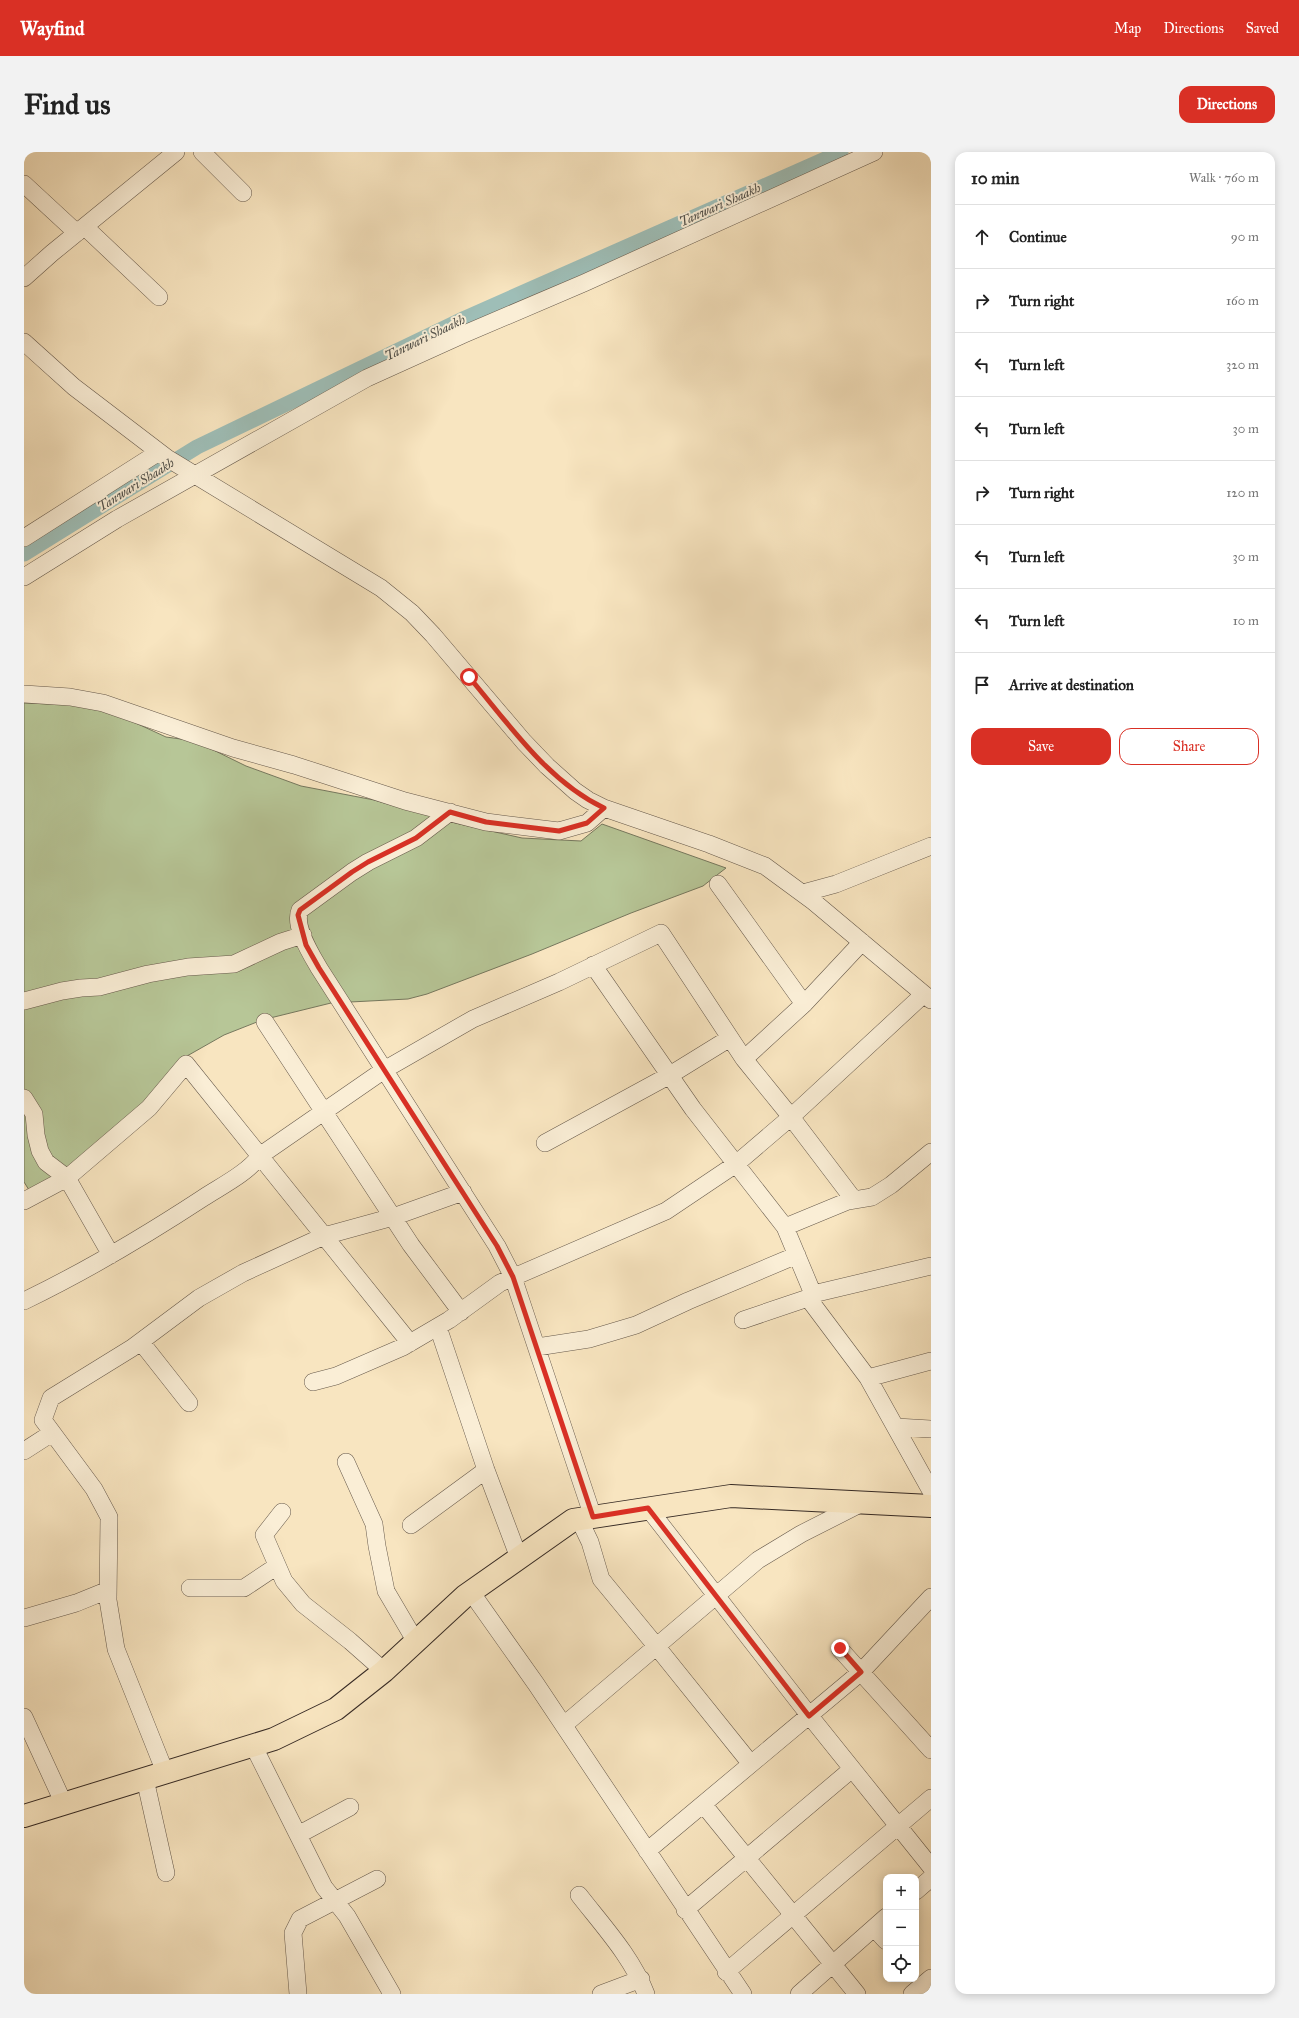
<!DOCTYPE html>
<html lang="en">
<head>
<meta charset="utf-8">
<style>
  :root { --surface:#fff; --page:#f2f2f2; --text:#222; --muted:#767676; --line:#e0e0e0; --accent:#d93025 }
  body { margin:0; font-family:"IM FELL Great Primer",serif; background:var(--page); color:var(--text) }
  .controls { position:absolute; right:12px; bottom:12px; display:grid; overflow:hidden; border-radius:8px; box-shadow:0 2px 10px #0003 }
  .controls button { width:36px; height:36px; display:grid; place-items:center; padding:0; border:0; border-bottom:1px solid var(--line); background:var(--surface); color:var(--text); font:20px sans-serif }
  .stop { position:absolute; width:12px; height:12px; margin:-9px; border:3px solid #d93025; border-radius:50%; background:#fff }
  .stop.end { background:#d93025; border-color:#fff; box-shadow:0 1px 4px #0008 }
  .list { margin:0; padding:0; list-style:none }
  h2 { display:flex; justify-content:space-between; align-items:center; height:52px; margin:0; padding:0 16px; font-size:17px }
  h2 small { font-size:13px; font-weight:400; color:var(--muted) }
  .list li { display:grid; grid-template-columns:26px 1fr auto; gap:12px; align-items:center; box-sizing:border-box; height:64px; padding:0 16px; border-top:1px solid var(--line) }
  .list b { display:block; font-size:15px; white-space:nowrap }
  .list em { font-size:13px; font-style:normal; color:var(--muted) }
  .actions { display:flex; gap:8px; padding:12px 16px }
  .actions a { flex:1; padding:9px 0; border:1px solid var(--accent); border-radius:12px; text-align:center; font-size:14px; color:var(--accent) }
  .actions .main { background:var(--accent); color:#fff }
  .icon { flex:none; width:22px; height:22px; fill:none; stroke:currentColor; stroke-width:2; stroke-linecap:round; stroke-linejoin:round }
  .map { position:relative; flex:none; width:907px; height:1842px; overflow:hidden; border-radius:12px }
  header { display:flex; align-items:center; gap:24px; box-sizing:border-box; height:56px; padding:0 20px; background:var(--accent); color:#fff }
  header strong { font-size:19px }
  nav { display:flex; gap:22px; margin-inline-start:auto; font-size:14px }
  .intro { display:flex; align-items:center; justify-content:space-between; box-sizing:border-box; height:96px; padding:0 24px }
  h1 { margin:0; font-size:28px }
  .button { padding:10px 18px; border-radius:12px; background:var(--accent); color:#fff; font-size:14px; font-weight:700 }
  main { display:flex; gap:24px; padding:0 24px }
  aside { flex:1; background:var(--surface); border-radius:12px; box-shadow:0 2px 10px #0003 }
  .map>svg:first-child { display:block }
</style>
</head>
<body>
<header>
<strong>Wayfind</strong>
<nav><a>Map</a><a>Directions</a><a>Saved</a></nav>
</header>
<div class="intro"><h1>Find us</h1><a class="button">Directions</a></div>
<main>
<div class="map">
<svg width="907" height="1842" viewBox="0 0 907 1842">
  <rect width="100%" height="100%" fill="#f8e5c0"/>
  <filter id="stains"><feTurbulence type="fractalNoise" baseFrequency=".005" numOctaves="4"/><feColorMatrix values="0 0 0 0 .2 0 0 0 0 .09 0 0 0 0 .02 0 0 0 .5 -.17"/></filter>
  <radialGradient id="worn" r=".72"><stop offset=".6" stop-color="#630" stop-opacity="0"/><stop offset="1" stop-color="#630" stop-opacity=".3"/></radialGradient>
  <path fill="#b7c697" stroke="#76785e" d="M 0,551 L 55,553 L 90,561 L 142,585 L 171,589 L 222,614 L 277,634 L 350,648 L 431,671 L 498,686 L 557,689 L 578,672 L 702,716 L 679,734 L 607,761 L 508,802 L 403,842 L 384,847 L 307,851 L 238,868 L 200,883 L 163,904 L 136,938 L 45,1018 L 5,1038 L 0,1030 Z"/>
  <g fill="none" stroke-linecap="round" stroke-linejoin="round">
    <path stroke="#9ebeb7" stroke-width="15" d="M 0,402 L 173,295 L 441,166 L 817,0"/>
    <g stroke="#66594b" stroke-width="18">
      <path id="minor" d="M 178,0 L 219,41
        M 0,32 L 53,81
        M 61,75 L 135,145
        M 0,126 L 28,101 L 152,0
        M 0,190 L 50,235 L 143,306 L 357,436 L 388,461 L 409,483 L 500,590 L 523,614 L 551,639 L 564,648 L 580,656 L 685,692 L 741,714 L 790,750 L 907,848
        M 0,386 L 135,300
        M 0,425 L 93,367 L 343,226 L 438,183 L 560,131 L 850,0
        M 0,542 L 46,545 L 79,551 L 209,596 L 270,613 L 381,649 L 462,670 L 535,679 L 563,671 L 580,656
        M 426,660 L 392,686 L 344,710 L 328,720 L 276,758 C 269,774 287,802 295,816 L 473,1094 L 489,1125 L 569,1365
        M 694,732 L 780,852
        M 779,741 L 812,732 L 907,694
        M 569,813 L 669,957 L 761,1075 L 789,1142
        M 0,849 L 38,839 L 57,836 L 75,835 L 124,822 L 164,815 L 210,812 L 257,790 L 279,783
        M 241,870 L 387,1093 L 437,1160
        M 720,907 L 780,852 L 838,790
        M 0,946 L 10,962 L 12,983 L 16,999 L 22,1010 L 43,1026 L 87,1103
        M 521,991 L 646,923 L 706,886
        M 0,1049 L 43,1026 L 125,956 L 162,912 L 386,1191
        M 761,1075 L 824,1049 L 848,1045 L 867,1033 L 907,1000
        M 784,1146 L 844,1226 L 907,1339
        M 0,1149 C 62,1119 121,1084 179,1046 C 199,1033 222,1022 237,1003 L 360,918 L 449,867 L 535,830 L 637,781 L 720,907 L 767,965 L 830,1048
        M 719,1168 L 784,1146 L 789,1142 L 907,1114
        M 414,1175 L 462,1318 L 495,1406
        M 117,1190 L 165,1251
        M 513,1195 L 565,1187 L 612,1173 L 664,1149 L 773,1103
        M 844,1226 L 907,1209
        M 289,1230 L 312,1224 L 379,1195 L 425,1168 L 476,1131 L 642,1059 L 712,1012 L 767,965 L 900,842
        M 872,1275 L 907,1277
        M 0,1299 L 28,1281
        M 322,1310 L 350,1372 L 353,1394 L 362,1439 L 392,1490
        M 624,1356 L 785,1563 L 907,1715
        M 258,1360 L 240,1383 L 260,1429 L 279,1452 L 326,1489 L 360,1519
        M 555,1367 L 566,1390 L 577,1427 L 633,1495 L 727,1612
        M 387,1373 L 462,1318
        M 166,1436 L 220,1436 L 253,1414
        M 447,1440 L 512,1532 L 719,1842
        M 0,1466 L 52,1451 L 84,1438
        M 816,1497 L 907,1598
        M 0,1565 L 40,1652
        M 540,1573 L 734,1408 L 777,1382 L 840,1350
        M 229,1593 L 300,1735 L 323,1764 L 368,1842
        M 141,1620 L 92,1497 L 84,1448 L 85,1365 L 70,1337 L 19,1268 L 27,1246 L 108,1196 L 175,1146 L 219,1121 L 300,1084 L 369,1065 L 439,1040
        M 121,1627 L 142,1721
        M 679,1652 L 833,1842
        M 274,1683 L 326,1655
        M 623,1699 L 837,1520 L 907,1445
        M 892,1739 L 907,1726
        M 555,1743 C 579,1774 608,1805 622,1842
        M 661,1758 L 828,1617
        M 850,1776 L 862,1789
        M 702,1820 L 907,1646
        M 274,1842 L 269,1781 L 276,1767 L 353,1727
        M 577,1842 L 617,1827
        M 775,1842 L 862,1765
        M 888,1842 L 907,1826"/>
    </g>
    <g stroke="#362a24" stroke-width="24">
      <path id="major" d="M 0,1664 L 250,1587 L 312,1557 L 360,1519 L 441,1444 L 549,1368 L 707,1344 L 907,1354"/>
    </g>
    <use href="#minor" stroke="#faeed6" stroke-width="17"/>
    <use href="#major" stroke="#f8e5c0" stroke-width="22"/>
  </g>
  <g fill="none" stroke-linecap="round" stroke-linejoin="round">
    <path stroke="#d93025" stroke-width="5" d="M 445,525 C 485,572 523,629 580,656 L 563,671 L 535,679 L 462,670 L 426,660 L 392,686 L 344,710 L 328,720 L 276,758 L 274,763 L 282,793 L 295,816 L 473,1094 L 489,1125 L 569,1365 L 624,1356 L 785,1564 L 837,1520 L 816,1496"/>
  </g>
  <g text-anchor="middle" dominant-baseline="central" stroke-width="4" stroke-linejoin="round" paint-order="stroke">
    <g font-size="13" font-style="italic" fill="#504f49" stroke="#faeed6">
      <text transform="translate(696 53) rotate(-24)">Tanwari Shaakh</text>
      <text transform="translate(401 186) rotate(-26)">Tanwari Shaakh</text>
      <text transform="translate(112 333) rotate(-32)">Tanwari Shaakh</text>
    </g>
  </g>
  <rect width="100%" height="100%" filter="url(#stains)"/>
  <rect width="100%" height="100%" fill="url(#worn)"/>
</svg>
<div class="controls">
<button>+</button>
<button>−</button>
<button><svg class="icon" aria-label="locate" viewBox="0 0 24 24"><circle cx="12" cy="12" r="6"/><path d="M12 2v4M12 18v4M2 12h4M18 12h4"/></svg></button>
</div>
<div class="stop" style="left:445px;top:525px"></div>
<div class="stop end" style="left:816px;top:1496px"></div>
</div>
<aside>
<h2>10 min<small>Walk · 760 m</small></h2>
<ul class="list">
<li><svg class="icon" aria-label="ahead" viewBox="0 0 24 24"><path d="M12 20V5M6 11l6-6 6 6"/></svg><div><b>Continue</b></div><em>90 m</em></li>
<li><svg class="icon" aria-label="right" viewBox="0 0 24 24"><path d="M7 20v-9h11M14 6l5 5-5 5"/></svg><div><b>Turn right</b></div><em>160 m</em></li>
<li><svg class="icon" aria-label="left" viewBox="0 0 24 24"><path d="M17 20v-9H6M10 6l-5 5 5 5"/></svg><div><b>Turn left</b></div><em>320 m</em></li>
<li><svg class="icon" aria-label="left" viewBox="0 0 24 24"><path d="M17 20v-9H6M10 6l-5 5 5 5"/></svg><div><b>Turn left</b></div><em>30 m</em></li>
<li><svg class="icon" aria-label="right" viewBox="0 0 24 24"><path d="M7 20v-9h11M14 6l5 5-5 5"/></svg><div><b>Turn right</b></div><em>120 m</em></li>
<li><svg class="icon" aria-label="left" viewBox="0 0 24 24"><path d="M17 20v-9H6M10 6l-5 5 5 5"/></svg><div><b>Turn left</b></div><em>30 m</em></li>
<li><svg class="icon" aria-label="left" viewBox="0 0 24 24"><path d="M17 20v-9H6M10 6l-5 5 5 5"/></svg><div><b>Turn left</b></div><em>10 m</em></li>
<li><svg class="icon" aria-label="arrive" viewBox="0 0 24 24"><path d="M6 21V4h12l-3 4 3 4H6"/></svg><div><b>Arrive at destination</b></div></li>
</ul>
<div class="actions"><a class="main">Save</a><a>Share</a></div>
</aside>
</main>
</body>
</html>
